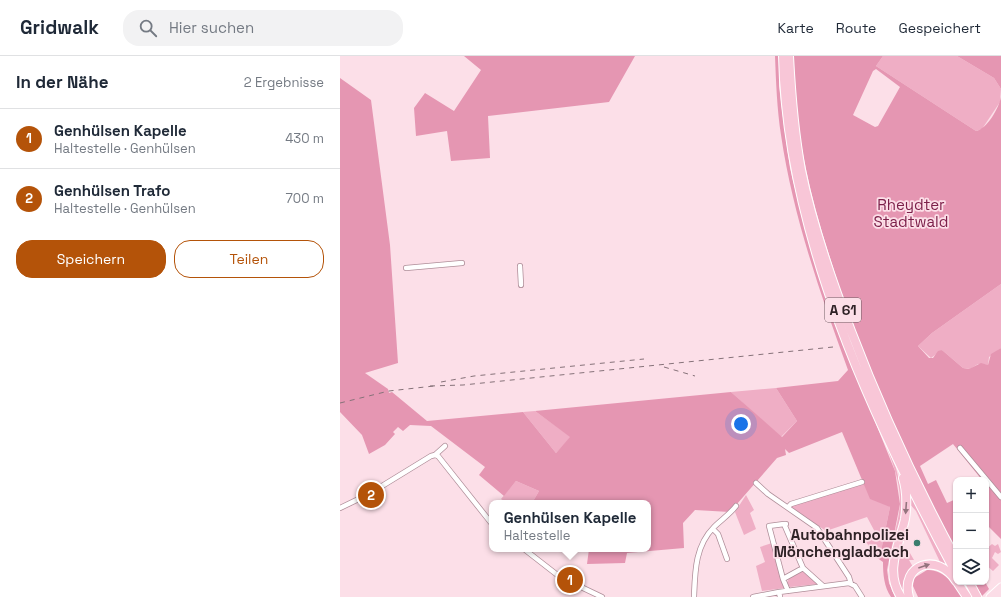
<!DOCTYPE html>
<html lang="de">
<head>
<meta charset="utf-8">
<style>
  :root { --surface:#fff; --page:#f2f2f3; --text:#1f2937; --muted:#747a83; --line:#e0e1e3; --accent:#b45309 }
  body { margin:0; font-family:"Space Grotesk",sans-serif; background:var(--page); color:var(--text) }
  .controls { position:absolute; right:12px; bottom:12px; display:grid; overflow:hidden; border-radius:8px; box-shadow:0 1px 3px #0004 }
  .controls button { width:36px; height:36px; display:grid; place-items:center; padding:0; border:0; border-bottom:1px solid var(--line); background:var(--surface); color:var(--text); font:20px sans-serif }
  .you { position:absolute; left:401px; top:368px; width:14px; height:14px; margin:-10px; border:3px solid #fff; border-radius:50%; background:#1a73e8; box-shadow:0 0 0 6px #1a73e833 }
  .badge { display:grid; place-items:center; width:26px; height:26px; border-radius:50%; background:var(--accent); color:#fff; font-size:13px; font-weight:700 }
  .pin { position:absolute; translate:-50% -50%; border:2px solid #fff; box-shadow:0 1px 4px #0006 }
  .popup { position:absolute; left:149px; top:444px; width:162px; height:52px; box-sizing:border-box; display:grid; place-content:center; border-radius:8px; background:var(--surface); filter:drop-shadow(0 1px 3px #0005); font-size:13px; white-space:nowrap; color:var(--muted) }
  .popup b { font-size:15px; color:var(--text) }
  .popup::after { content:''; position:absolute; left:50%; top:100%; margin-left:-8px; border:8px solid transparent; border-top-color:var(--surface) }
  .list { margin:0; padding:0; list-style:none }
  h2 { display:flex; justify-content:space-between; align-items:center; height:52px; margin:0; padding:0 16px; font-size:17px }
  h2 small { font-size:13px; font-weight:400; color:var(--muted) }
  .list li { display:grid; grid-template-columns:26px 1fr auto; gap:12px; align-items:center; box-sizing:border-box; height:60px; padding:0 16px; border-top:1px solid var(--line) }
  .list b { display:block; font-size:15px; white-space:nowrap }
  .list p { margin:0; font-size:13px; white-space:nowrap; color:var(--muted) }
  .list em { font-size:13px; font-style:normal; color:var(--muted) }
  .actions { display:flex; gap:8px; padding:12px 16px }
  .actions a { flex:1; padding:9px 0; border:1px solid var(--accent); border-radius:16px; text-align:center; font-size:14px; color:var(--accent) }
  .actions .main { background:var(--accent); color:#fff }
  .icon { flex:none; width:22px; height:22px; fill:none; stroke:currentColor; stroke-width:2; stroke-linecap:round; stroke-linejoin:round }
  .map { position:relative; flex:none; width:661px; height:541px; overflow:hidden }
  header { display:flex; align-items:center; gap:24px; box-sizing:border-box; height:56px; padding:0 20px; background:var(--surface); border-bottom:1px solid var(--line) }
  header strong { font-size:19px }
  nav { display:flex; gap:22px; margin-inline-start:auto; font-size:14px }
  .search { width:280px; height:36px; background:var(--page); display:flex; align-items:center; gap:10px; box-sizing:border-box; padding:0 14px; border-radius:16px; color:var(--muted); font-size:15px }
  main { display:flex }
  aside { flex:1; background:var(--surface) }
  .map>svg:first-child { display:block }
</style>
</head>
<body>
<header>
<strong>Gridwalk</strong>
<div class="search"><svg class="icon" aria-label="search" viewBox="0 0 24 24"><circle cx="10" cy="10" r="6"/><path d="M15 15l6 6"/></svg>Hier suchen</div>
<nav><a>Karte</a><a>Route</a><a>Gespeichert</a></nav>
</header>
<main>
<aside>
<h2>In der Nähe<small>2 Ergebnisse</small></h2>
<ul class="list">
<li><span class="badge">1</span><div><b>Genhülsen Kapelle</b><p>Haltestelle · Genhülsen</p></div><em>430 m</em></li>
<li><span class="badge">2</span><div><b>Genhülsen Trafo</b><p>Haltestelle · Genhülsen</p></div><em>700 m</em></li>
</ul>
<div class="actions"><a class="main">Speichern</a><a>Teilen</a></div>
</aside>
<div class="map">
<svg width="661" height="541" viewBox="0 0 661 541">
  <rect width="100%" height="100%" fill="#fcdfe8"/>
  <path fill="#efaec5" d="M 543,0 L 617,0 L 654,22 L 661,33 L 660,46 L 642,73 L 636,75 L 536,10 Z
    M 661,228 L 661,292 L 649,301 L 648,309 L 638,308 L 630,313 L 623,312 L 602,294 L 591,302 L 578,290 L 592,277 Z
    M 436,332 L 457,365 L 441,381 L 391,336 Z
    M 195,355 L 231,381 L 216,397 L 183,356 Z
    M 547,391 L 556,412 L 563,441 L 561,463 L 552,496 L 558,541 L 555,540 C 537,506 558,482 560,448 C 561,428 553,409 547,391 Z
    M 176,425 L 199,435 L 192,447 L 167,447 L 161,443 Z
    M 523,426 L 550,451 L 541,495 L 533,499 L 527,487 L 524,488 L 521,481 L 535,476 L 527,461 L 486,475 L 451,451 L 452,448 Z
    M 565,428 L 608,512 L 600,506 L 576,455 L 567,445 Z
    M 406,439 L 414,454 L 410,457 L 416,473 L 404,479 L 395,456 Z
    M 562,483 L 563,483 L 566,485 L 561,485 L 564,493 L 567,492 L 574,504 L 569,504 L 573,511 L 576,507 L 568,541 L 563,541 L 554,519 Z
    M 432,487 L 445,532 L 422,535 L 416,510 L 425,506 L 420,491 Z
    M 652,488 L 655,490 L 658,488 L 661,496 L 658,498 L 655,496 L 652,502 L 659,509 L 653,515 L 646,509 L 646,493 Z
    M 463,515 L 478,528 L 450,531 L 447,527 L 449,522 Z"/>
  <path fill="#e596b2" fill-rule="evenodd" d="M 124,0 L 295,0 L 269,46 L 148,60 L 150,102 L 111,105 L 107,75 L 76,80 L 74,52 L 85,37 L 114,55 L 141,14 Z
    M 435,0 L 439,0 L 439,30 L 444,70 L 450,112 L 463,166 L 492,259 L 555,415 L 560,448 L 547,514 L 549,527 L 555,541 L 551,541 C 544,531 543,518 543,506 L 533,499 L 541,495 L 550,451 L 530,443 L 502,376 L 449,397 L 445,393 L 446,399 L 437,402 L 390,456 L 355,454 L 343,467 L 344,492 L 287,497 L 285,507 L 247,508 L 249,493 L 308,493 L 308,447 L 192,447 L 199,435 L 176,425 L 164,440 L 139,419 L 145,411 L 91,370 L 70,369 L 63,375 L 58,371 L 53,376 L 55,378 L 45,389 L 29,398 L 22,379 L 0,356 L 0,22 L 31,44 L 50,189 L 58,307 L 25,317 L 48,333 L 49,337 L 52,336 L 87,365 L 183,356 L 216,397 L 230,381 L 195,355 L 391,336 L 442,381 L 457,365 L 436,332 L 498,325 L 508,314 C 480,237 453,160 441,79 C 437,53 436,26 435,0 Z
    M 454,0 L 543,0 L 536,10 L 636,75 C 647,73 659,52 661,41 L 661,228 L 592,277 L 578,290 L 589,302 L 593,302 L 598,295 L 602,294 L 623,312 L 629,313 L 641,307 L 648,309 L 651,298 L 661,292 L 661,483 L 646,468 L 646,424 L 642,424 L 613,388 L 580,410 L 588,428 L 596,424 L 607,447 L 616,443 L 616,494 C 580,426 544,357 517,286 C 507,260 500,232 491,205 C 470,139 453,70 454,0 ZM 536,13 L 560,31 L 538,70 L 535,71 L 513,59 L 533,15 Z
    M 617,0 L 661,0 L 661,33 L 654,22 Z
    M 587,514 C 603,513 615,528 622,541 L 578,541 L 573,530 L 574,522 Z
    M 634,526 L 645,526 L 649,533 L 642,540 Z"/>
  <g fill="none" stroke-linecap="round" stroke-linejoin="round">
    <g stroke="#af8e99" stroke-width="6">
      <path id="street" d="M 180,210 L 181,229
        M 66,212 L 122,207
        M 620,392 L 661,441
        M 95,399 L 98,400 L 152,468
        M 416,427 L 428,438 L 477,472 L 509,521 L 511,528
        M 448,451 L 451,448 L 522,426
        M 0,452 L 29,438 L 91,400 L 95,399 L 105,390
        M 446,468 L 444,468 L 463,512
        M 373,473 L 378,478 L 387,503
        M 184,493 L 220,521 L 262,541
        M 443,523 L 429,470 L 444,468
        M 448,535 L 443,523 L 463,512 L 483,530
        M 439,536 L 509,527 L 515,530 L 522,541
        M 354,541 C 355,516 355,490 374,471 C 381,464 390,458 396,450
        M 413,541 L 439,536 L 440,541"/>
    </g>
    <g stroke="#fff" stroke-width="9">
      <path id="primary" d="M 650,541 L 661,531
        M 659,541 L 661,539"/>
    </g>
    <g stroke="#fff" stroke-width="10">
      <path id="highway" d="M 443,0 C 447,179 532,362 616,517
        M 449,0 C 451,38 454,76 461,114 C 472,169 491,223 511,275 C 541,354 576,429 616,503
        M 617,526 L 627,541
        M 629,526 L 637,541
        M 561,541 C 544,515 559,490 565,463 C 567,449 567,435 563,422
        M 569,541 C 560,509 597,495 616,525"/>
    </g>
    <use href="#street" stroke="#fff" stroke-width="4.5"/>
    <use href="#primary" stroke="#fbdde7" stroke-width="7"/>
    <use href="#highway" stroke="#f8c6d7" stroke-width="8"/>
    <path stroke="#867279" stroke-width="1" stroke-dasharray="5 5" stroke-linecap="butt" d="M 324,311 L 355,320
      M 101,326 L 134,320 L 304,303
      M 90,330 L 123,329 L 493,291
      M 0,347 L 49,335 L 94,330"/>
  </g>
  <defs><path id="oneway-solid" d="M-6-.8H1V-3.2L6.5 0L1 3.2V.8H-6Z"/></defs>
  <g fill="#94747e">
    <use href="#oneway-solid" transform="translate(566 452) rotate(94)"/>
    <use href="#oneway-solid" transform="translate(584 510) rotate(-19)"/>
  </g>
  <circle fill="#3b7d6e" stroke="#fcdfe8" stroke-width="1.5" cx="577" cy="487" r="4"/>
  <g text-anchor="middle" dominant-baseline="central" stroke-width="3.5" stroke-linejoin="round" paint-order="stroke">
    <rect fill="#fcdfe8" stroke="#6c5b60" stroke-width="1" x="485" y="242" width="36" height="24" rx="3"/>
    <g font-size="14" font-weight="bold" fill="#2f2226">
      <text x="503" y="254">A 61</text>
    </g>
    <g font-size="15" fill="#7c204a" stroke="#fcdfe8">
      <text x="571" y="148">Rheydter<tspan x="571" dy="17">Stadtwald</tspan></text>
    </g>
    <g font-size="15" font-weight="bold" fill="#2f2226" stroke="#fcdfe8" text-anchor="end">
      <text x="569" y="478">Autobahnpolizei<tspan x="569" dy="17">Mönchengladbach</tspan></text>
    </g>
  </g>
</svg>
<div class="controls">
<button>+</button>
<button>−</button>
<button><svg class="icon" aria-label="layers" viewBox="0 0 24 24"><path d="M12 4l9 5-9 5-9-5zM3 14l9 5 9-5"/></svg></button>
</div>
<div class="you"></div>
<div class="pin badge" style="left:230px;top:524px">1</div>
<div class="popup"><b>Genhülsen Kapelle</b>Haltestelle</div>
<div class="pin badge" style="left:31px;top:439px">2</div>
</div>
</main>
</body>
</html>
